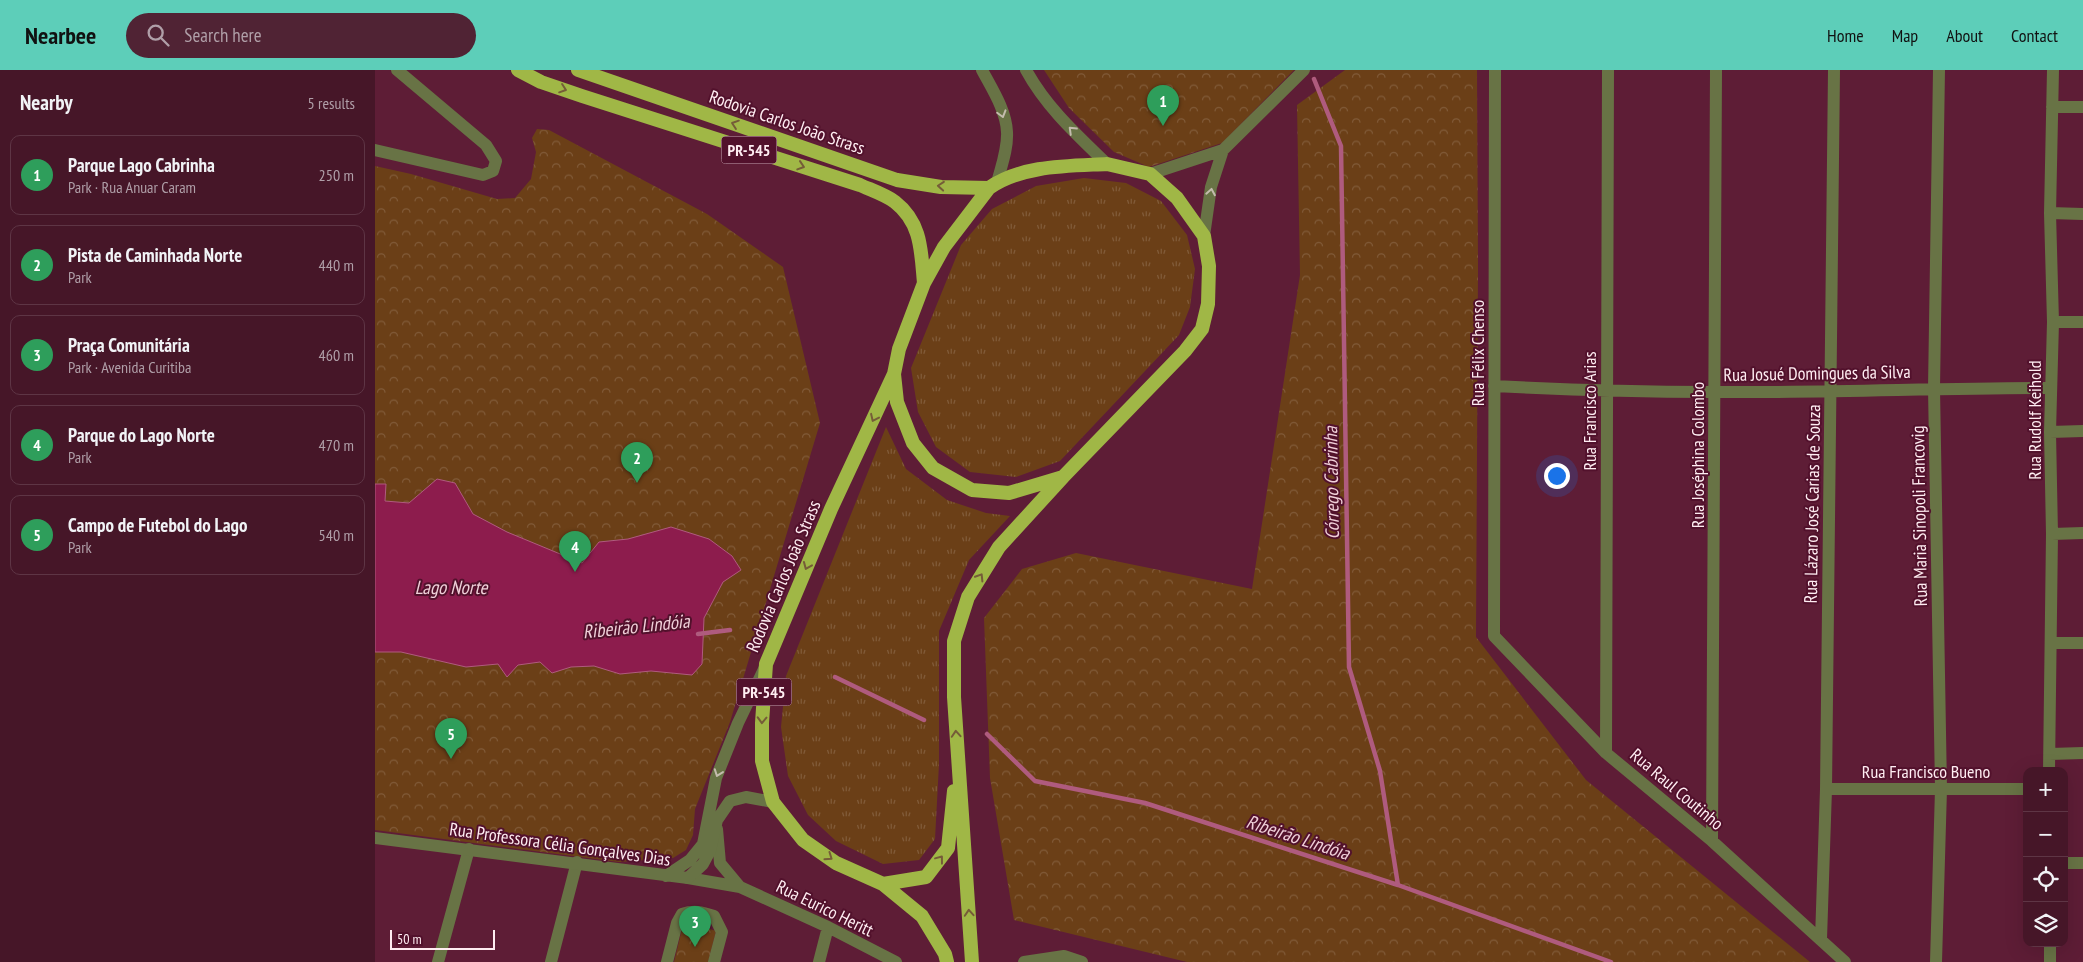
<!DOCTYPE html>
<html lang="en">
<head>
<meta charset="utf-8">
<style>
  :root { --surface:#461628; --page:#502334; --text:#f1f3f6; --muted:#b09fa8; --line:#5e3545; --accent:#5dceb9 }
  body { margin:0; font-family:"PT Sans Narrow",sans-serif; background:var(--page); color:var(--text) }
  .controls { position:absolute; right:15px; bottom:15px; display:grid; overflow:hidden; border-radius:10px; box-shadow:0 5px 20px #0002 }
  .controls button { width:45px; height:45px; display:grid; place-items:center; padding:0; border:0; border-bottom:1px solid var(--line); background:var(--surface); color:var(--text); font:25px sans-serif }
  .scale { position:absolute; left:15px; bottom:12px; width:105px; box-sizing:border-box; padding-left:5px; border:2px solid #ffedf2; border-top:0; font-size:14px; line-height:18px; white-space:nowrap; color:#ffedf2; -webkit-text-stroke:4px #52112c; paint-order:stroke }
  .you { position:absolute; left:1181px; top:405px; width:18px; height:18px; margin:-12px; border:4px solid #fff; border-radius:50%; background:#1a73e8; box-shadow:0 0 0 8px #1a73e833 }
  .badge { display:grid; place-items:center; width:32px; height:32px; border-radius:50%; background:var(--accent); color:#fff; font-size:16px; font-weight:700 }
  .pin { position:absolute; translate:-50% -41px; filter:drop-shadow(0 1px 2px #0008) }
  .pin::after { content:''; position:absolute; top:26px; width:18px; height:15px; background:inherit; clip-path:polygon(0 0,100% 0,50% 100%) }
  .list { margin:0; padding:0; list-style:none }
  h2 { display:flex; justify-content:space-between; align-items:center; height:65px; margin:0; padding:0 20px; font-size:21px }
  h2 small { font-size:16px; font-weight:400; color:var(--muted) }
  .list li { display:grid; grid-template-columns:32px 1fr auto; gap:15px; align-items:center; box-sizing:border-box; height:80px; margin:0 10px 10px; padding:0 10px; border:1px solid var(--line); border-radius:10px }
  .list b { display:block; font-size:19px; white-space:nowrap }
  .list p { margin:0; font-size:16px; white-space:nowrap; color:var(--muted) }
  .list em { font-size:16px; font-style:normal; color:var(--muted) }
  .icon { flex:none; width:28px; height:28px; fill:none; stroke:currentColor; stroke-width:2; stroke-linecap:round; stroke-linejoin:round }
  .map { position:relative; flex:none; width:1708px; height:892px; overflow:hidden }
  header { display:flex; align-items:center; gap:30px; box-sizing:border-box; height:70px; padding:0 25px; background:var(--accent); color:#111 }
  header strong { font-size:24px }
  nav { display:flex; gap:28px; margin-inline-start:auto; font-size:18px }
  .search { width:350px; height:45px; background:var(--page); display:flex; align-items:center; gap:12px; box-sizing:border-box; padding:0 18px; border-radius:28px; color:var(--muted); font-size:19px }
  main { display:flex }
  aside { flex:1; background:var(--surface) }
  .map>svg:first-child { display:block }
</style>
</head>
<body>
<header>
<strong>Nearbee</strong>
<div class="search"><svg class="icon" aria-label="search" viewBox="0 0 24 24"><circle cx="10" cy="10" r="6"/><path d="M15 15l6 6"/></svg>Search here</div>
<nav><a>Home</a><a>Map</a><a>About</a><a>Contact</a></nav>
</header>
<main>
<aside>
<h2>Nearby<small>5 results</small></h2>
<ul class="list">
<li><span class="badge" style="background:#2e9e5b">1</span><div><b>Parque Lago Cabrinha</b><p>Park · Rua Anuar Caram</p></div><em>250 m</em></li>
<li><span class="badge" style="background:#2e9e5b">2</span><div><b>Pista de Caminhada Norte</b><p>Park</p></div><em>440 m</em></li>
<li><span class="badge" style="background:#2e9e5b">3</span><div><b>Praça Comunitária</b><p>Park · Avenida Curitiba</p></div><em>460 m</em></li>
<li><span class="badge" style="background:#2e9e5b">4</span><div><b>Parque do Lago Norte</b><p>Park</p></div><em>470 m</em></li>
<li><span class="badge" style="background:#2e9e5b">5</span><div><b>Campo de Futebol do Lago</b><p>Park</p></div><em>540 m</em></li>
</ul>
</aside>
<div class="map">
<svg width="1708" height="892" viewBox="0 0 1708 892">
  <defs>
    <pattern id="grass-tufts" width="24" height="20" patternUnits="userSpaceOnUse" patternTransform="scale(1.25)"><rect width="24" height="20" fill="#6b3f17"/><path d="M3 7l-1-3M5 7V3M7 7l1-3M15 17l-1-3M17 17v-4M19 17l1-3" fill="none" stroke="#815b39"/></pattern>
    <pattern id="park-crowns" width="20" height="18" patternUnits="userSpaceOnUse" patternTransform="scale(1.25)"><rect width="20" height="18" fill="#6b3f17"/><path d="M2 6a3 3 0 1 1 6 0M12 15a3 3 0 1 1 6 0" fill="none" stroke="#815b39"/></pattern>
  </defs>
  <rect width="100%" height="100%" fill="#5e1d36"/>
  <path fill="url(#grass-tufts)" d="M 709,108 L 751,113 L 786,131 L 812,165 L 820,199 L 815,237 L 804,265 L 685,391 L 641,407 L 595,402 L 561,377 L 543,342 L 536,298 L 586,175 L 617,139 L 661,116 Z
    M 511,357 L 531,399 L 572,430 L 611,443 L 635,446 L 594,490 L 564,561 L 564,694 L 560,769 L 544,790 L 508,794 L 461,771 L 433,745 L 413,706 L 406,657 L 411,606 Z"/>
  <path fill="url(#park-crowns)" d="M 669,0 L 919,0 L 847,73 L 774,97 L 739,82 L 694,38 Z
    M 970,0 L 1102,0 L 1103,198 L 1101,567 L 1211,710 L 1435,892 L 812,892 L 639,850 L 615,708 L 609,548 L 647,499 L 701,483 L 877,519 L 925,205 L 922,35 Z
    M 162,59 L 174,60 L 332,144 L 408,197 L 445,353 L 355,652 L 320,739 L 318,765 L 311,780 L 298,788 L 244,792 L 0,760 L 0,96 L 36,104 L 122,129 L 140,128 L 156,109 L 161,82 L 157,68 Z
    M 309,851 L 341,861 L 333,892 L 299,892 Z"/>
  <path fill="#8d1c4d" stroke="#af5b7e" d="M 62,409 L 80,413 L 98,444 L 132,462 L 207,493 L 224,472 L 253,469 L 296,457 L 334,469 L 357,486 L 366,500 L 348,512 L 329,548 L 327,594 L 317,605 L 276,601 L 245,604 L 219,596 L 196,597 L 177,603 L 165,592 L 143,595 L 132,607 L 123,594 L 91,597 L 26,582 L 0,582 L 0,414 L 11,414 L 10,431 L 34,433 Z"/>
  <g fill="none" stroke-linecap="round" stroke-linejoin="round">
    <path stroke="#af5b7e" stroke-width="4.5" d="M 939,9 L 966,76 L 974,597 L 1005,701 L 1023,815
      M 323,564 L 355,560
      M 460,607 L 549,650
      M 612,664 L 660,711 L 770,733 L 1023,815 L 1236,892"/>
    <path stroke="#687345" stroke-width="12" d="M 1120,0 L 1119,566 L 1231,683 L 1337,771 L 1470,892
      M 1677,37 L 1708,37
      M 0,80 L 108,105 L 118,101 L 121,91 L 111,75 L 22,0
      M 775,104 L 848,80 L 929,0
      M 1675,143 L 1708,144
      M 829,166 L 836,117 L 848,80
      M 1678,252 L 1708,252
      M 1119,316 C 1193,320 1266,322 1339,322 C 1451,323 1564,318 1676,318
      M 1675,362 L 1708,361
      M 1677,464 L 1708,463
      M 1676,573 L 1708,573
      M 1231,683 L 1233,0
      M 1675,684 L 1708,683
      M 1674,701 L 1677,464 L 1675,362 L 1678,252 L 1675,143 L 1678,0
      M 1451,719 L 1652,719
      M 342,759 L 345,793 L 365,817
      M 1337,771 L 1341,0
      M 1689,793 L 1708,793
      M 313,808 L 365,817 L 453,857 L 521,892
      M 1446,869 L 1451,719 L 1459,0
      M 63,892 L 94,779
      M 176,892 L 202,792
      M 292,892 L 302,853 L 307,844 C 319,840 327,842 339,846 L 347,862 L 339,892
      M 444,892 L 453,857
      M 649,892 L 689,886 L 707,892
      M 1561,892 L 1566,719 L 1559,318 L 1564,0
      M 1675,892 L 1675,873"/>
    <path stroke="#687345" stroke-width="12" d="M 607,0 C 617,19 631,40 632,62 C 633,79 626,97 622,113
      M 651,0 C 671,37 702,65 732,94
      M 0,768 L 313,808 L 328,794 L 335,781 L 342,750 L 355,731 L 371,727 L 398,732
      M 291,806 L 315,790 L 328,774 L 341,708 L 363,653 L 390,597"/>
    <path stroke="#a0b746" stroke-width="14" d="M 143,0 L 166,12 L 207,26 L 485,115 C 496,120 511,125 520,132 C 547,153 546,182 549,213
      M 203,0 L 522,110 L 566,117 L 614,118
      M 732,94 L 775,104 L 802,128 L 829,166 L 834,196 L 833,234 L 827,259 L 810,281 L 688,407 L 634,423 L 597,420 L 558,398 L 538,373 L 522,332 L 519,304 L 524,279 L 549,213 L 569,177 L 614,118 C 647,95 693,96 732,94 Z
      M 519,304 L 456,439 L 391,594 L 387,653 L 387,691 L 398,732 L 428,770 L 461,793 L 508,814 L 547,846 L 570,884 L 572,892
      M 508,814 L 551,807 L 573,778 L 579,721
      M 597,892 L 579,627 L 579,571 L 593,527 L 624,477 L 688,407"/>
  </g>
  <defs><path id="oneway-chevron" d="M-2-3.5L2.5 0L-2 3.5" fill="none" stroke-width="1.6" stroke-linecap="round" stroke-linejoin="round" transform="scale(1.25)"/></defs>
  <g stroke="#755c38">
    <use href="#oneway-chevron" transform="translate(188 19) rotate(19)"/>
    <use href="#oneway-chevron" transform="translate(360 54) rotate(-161)"/>
    <use href="#oneway-chevron" transform="translate(426 96) rotate(18)"/>
    <use href="#oneway-chevron" transform="translate(566 116) rotate(-175)"/>
    <use href="#oneway-chevron" transform="translate(499 348) rotate(115)"/>
    <use href="#oneway-chevron" transform="translate(432 496) rotate(113)"/>
    <use href="#oneway-chevron" transform="translate(605 507) rotate(-58)"/>
    <use href="#oneway-chevron" transform="translate(387 650) rotate(92)"/>
    <use href="#oneway-chevron" transform="translate(581 664) rotate(-94)"/>
    <use href="#oneway-chevron" transform="translate(454 787) rotate(35)"/>
    <use href="#oneway-chevron" transform="translate(565 789) rotate(-53)"/>
    <use href="#oneway-chevron" transform="translate(594 843) rotate(-94)"/>
  </g>
  <g stroke="#c3bcad">
    <use href="#oneway-chevron" transform="translate(627 44) rotate(74)"/>
    <use href="#oneway-chevron" transform="translate(697 60) rotate(-136)"/>
    <use href="#oneway-chevron" transform="translate(836 122) rotate(-80)"/>
    <use href="#oneway-chevron" transform="translate(343 703) rotate(110)"/>
  </g>
  <g text-anchor="middle" dominant-baseline="central" stroke-width="4" stroke-linejoin="round" paint-order="stroke">
    <g fill="#52112c" stroke="#cbabb7" stroke-width="1">
      <rect x="346.5" y="66.5" width="55" height="27" rx="4"/>
      <rect x="361.5" y="608.5" width="55" height="27" rx="4"/>
    </g>
    <g font-size="16" font-weight="bold" fill="#ffedf2">
      <text x="374" y="80">PR-545</text>
      <text x="389" y="622">PR-545</text>
    </g>
    <g font-size="18" fill="#ffedf2" stroke="#52112c">
      <text transform="translate(412 52) rotate(19)">Rodovia Carlos João Strass</text>
      <text transform="translate(1102 283) rotate(-90)">Rua Félix Chenso</text>
      <text transform="translate(1442 303) rotate(-1)">Rua Josué Domingues da Silva</text>
      <text transform="translate(1214 341) rotate(-90)">Rua Francisco Arias</text>
      <text transform="translate(1659 350) rotate(-90)">Rua Rudolf Keihold</text>
      <text transform="translate(1322 385) rotate(-90)">Rua Joséphina Colombo</text>
      <text transform="translate(1437 434) rotate(-89)">Rua Lázaro José Carias de Souza</text>
      <text transform="translate(1544 446) rotate(-91)">Rua Maria Sinopoli Francovig</text>
      <text transform="translate(408 506) rotate(-67)">Rodovia Carlos João Strass</text>
      <text x="1551" y="701">Rua Francisco Bueno</text>
      <text transform="translate(1302 719) rotate(40)">Rua Raul Coutinho</text>
      <text transform="translate(185 774) rotate(8)">Rua Professora Célia Gonçalves Dias</text>
      <text transform="translate(450 838) rotate(26)">Rua Eurico Heritt</text>
    </g>
    <g font-size="19" font-style="italic" fill="#f0d0d9" stroke="#52112c">
      <text transform="translate(956 413) rotate(-91)">Córrego Cabrinha</text>
      <text x="76" y="517">Lago Norte</text>
      <text transform="translate(261 556) rotate(-6)">Ribeirão Lindóia</text>
      <text transform="translate(923 767) rotate(18)">Ribeirão Lindóia</text>
    </g>
  </g>
</svg>
<div class="controls">
<button>+</button>
<button>−</button>
<button><svg class="icon" aria-label="locate" viewBox="0 0 24 24"><circle cx="12" cy="12" r="6"/><path d="M12 2v4M12 18v4M2 12h4M18 12h4"/></svg></button>
<button><svg class="icon" aria-label="layers" viewBox="0 0 24 24"><path d="M12 4l9 5-9 5-9-5zM3 14l9 5 9-5"/></svg></button>
</div>
<div class="scale">50 m</div>
<div class="you"></div>
<div class="pin badge" style="left:788px;top:56px;background:#2e9e5b">1</div>
<div class="pin badge" style="left:262px;top:413px;background:#2e9e5b">2</div>
<div class="pin badge" style="left:320px;top:877px;background:#2e9e5b">3</div>
<div class="pin badge" style="left:200px;top:502px;background:#2e9e5b">4</div>
<div class="pin badge" style="left:76px;top:689px;background:#2e9e5b">5</div>
</div>
</main>
</body>
</html>
